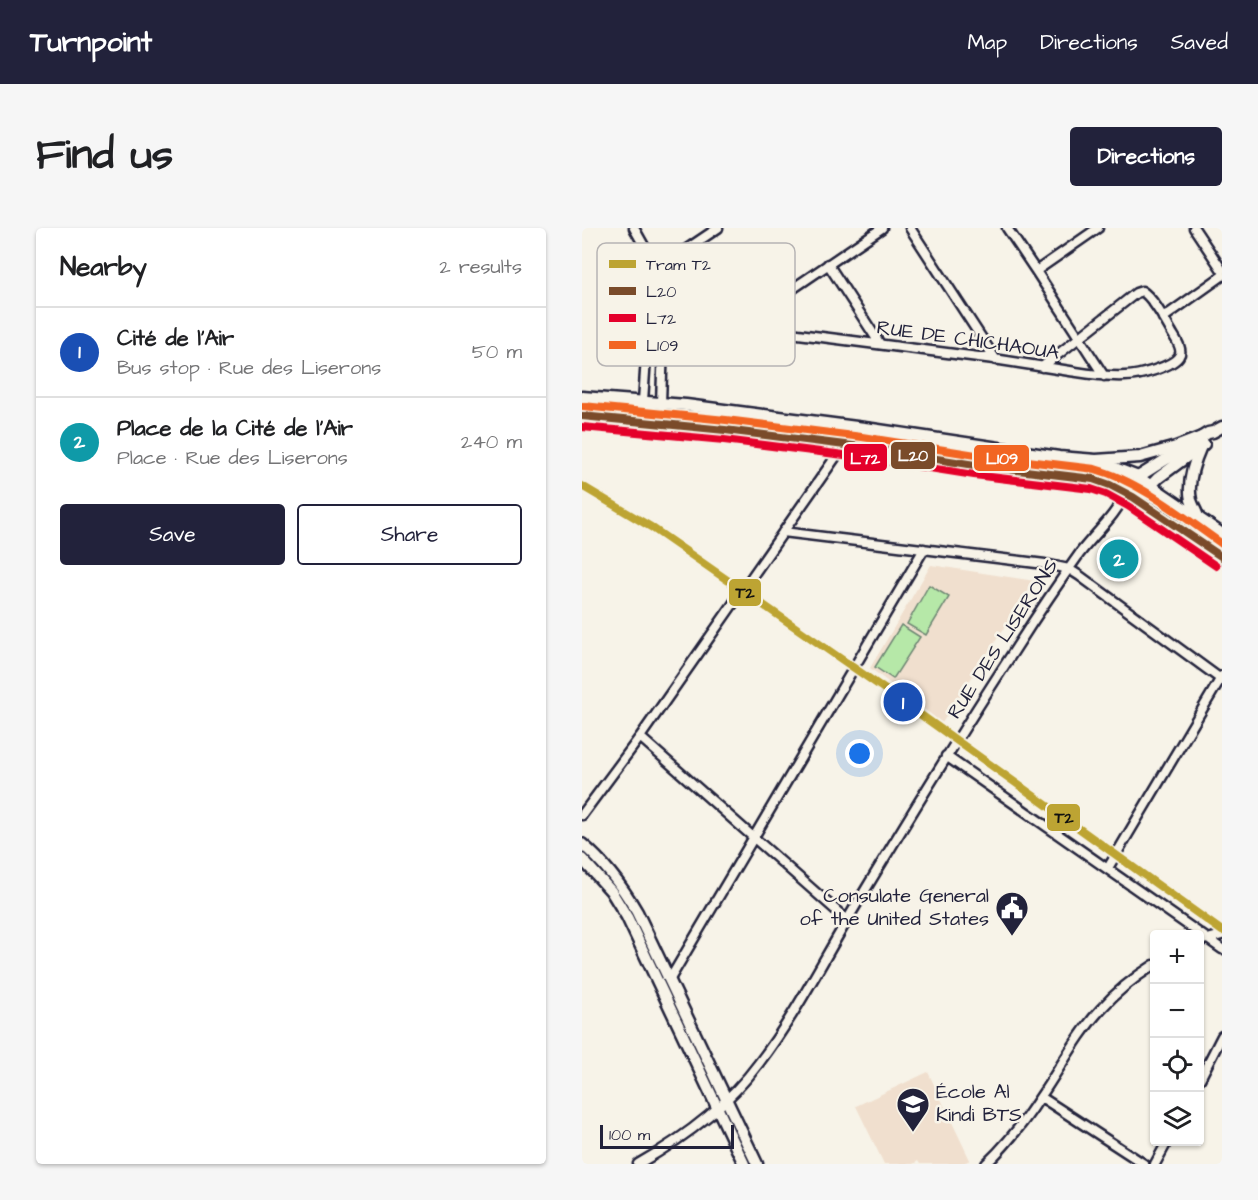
<!DOCTYPE html>
<html lang="en">
<head>
<meta charset="utf-8">
<style>
  :root { --surface:#fff; --page:#f6f6f6; --text:#202124; --muted:#757577; --line:#e0e0e0; --accent:#22223b }
  body { margin:0; font-family:"Architects Daughter",sans-serif; background:var(--page); color:var(--text) }
  .controls { position:absolute; right:18px; bottom:18px; display:grid; overflow:hidden; border-radius:6px; box-shadow:0 2px 4px #0004 }
  .controls button { width:54px; height:54px; display:grid; place-items:center; padding:0; border:0; border-bottom:2px solid var(--line); background:var(--surface); color:var(--text); font:30px sans-serif }
  .scale { position:absolute; left:18px; bottom:15px; width:134px; box-sizing:border-box; padding-left:6px; border:3px solid #22223b; border-top:0; font-size:16px; line-height:21px; white-space:nowrap; color:#22223b; -webkit-text-stroke:4px #f7f3e8; paint-order:stroke }
  .you { position:absolute; left:278px; top:526px; width:21px; height:21px; margin:-15px; border:4px solid #fff; border-radius:50%; background:#1a73e8; box-shadow:0 0 0 9px #1a73e833 }
  .badge { display:grid; place-items:center; width:39px; height:39px; border-radius:50%; background:var(--accent); color:#fff; font-size:20px; font-weight:700 }
  .pin { position:absolute; translate:-50% -50%; border:3px solid #fff; box-shadow:0 2px 6px #0006 }
  .list { margin:0; padding:0; list-style:none }
  h2 { display:flex; justify-content:space-between; align-items:center; height:78px; margin:0; padding:0 24px; font-size:26px }
  h2 small { font-size:20px; font-weight:400; color:var(--muted) }
  .list li { display:grid; grid-template-columns:39px 1fr auto; gap:18px; align-items:center; box-sizing:border-box; height:90px; padding:0 24px; border-top:2px solid var(--line) }
  .list b { display:block; font-size:22px; white-space:nowrap }
  .list p { margin:0; font-size:20px; white-space:nowrap; color:var(--muted) }
  .list em { font-size:20px; font-style:normal; color:var(--muted) }
  .actions { display:flex; gap:12px; padding:18px 24px }
  .actions a { flex:1; padding:14px 0; border:2px solid var(--accent); border-radius:6px; text-align:center; font-size:21px; color:var(--accent) }
  .actions .main { background:var(--accent); color:#fff }
  .icon { flex:none; width:33px; height:33px; fill:none; stroke:currentColor; stroke-width:2; stroke-linecap:round; stroke-linejoin:round }
  .map { position:relative; flex:none; width:640px; height:936px; overflow:hidden; border-radius:6px }
  header { display:flex; align-items:center; gap:36px; box-sizing:border-box; height:84px; padding:0 30px; background:var(--accent); color:#fff }
  header strong { font-size:28px }
  nav { display:flex; gap:33px; margin-inline-start:auto; font-size:21px }
  .intro { display:flex; align-items:center; justify-content:space-between; box-sizing:border-box; height:144px; padding:0 36px }
  h1 { margin:0; font-size:42px }
  .button { padding:15px 27px; border-radius:6px; background:var(--accent); color:#fff; font-size:21px; font-weight:700 }
  main { display:flex; gap:36px; padding:0 36px }
  aside { flex:1; background:var(--surface); border-radius:6px; box-shadow:0 2px 4px #0004 }
  .map>svg:first-child { display:block }
</style>
</head>
<body>
<header>
<strong>Turnpoint</strong>
<nav><a>Map</a><a>Directions</a><a>Saved</a></nav>
</header>
<div class="intro"><h1>Find us</h1><a class="button">Directions</a></div>
<main>
<aside>
<h2>Nearby<small>2 results</small></h2>
<ul class="list">
<li><span class="badge" style="background:#1a4fb4">1</span><div><b>Cité de l'Air</b><p>Bus stop · Rue des Liserons</p></div><em>50 m</em></li>
<li><span class="badge" style="background:#0f9aa8">2</span><div><b>Place de la Cité de l'Air</b><p>Place · Rue des Liserons</p></div><em>240 m</em></li>
</ul>
<div class="actions"><a class="main">Save</a><a>Share</a></div>
</aside>
<div class="map">
<svg width="640" height="936" viewBox="0 0 640 936">
  <rect width="100%" height="100%" fill="#f7f3e8"/>
  <filter id="ink" filterUnits="userSpaceOnUse"><feTurbulence type="fractalNoise" baseFrequency=".0167" numOctaves="2"/><feDisplacementMap in="SourceGraphic" scale="12" xChannelSelector="R" yChannelSelector="G"/><feConvolveMatrix kernelMatrix="1 2 1 2 8 2 1 2 1" color-interpolation-filters="sRGB"/></filter>
  <g filter="url(#ink)">
    <path fill="#f0dfce" d="M 349,337 L 453,353 L 360,495 L 288,440 Z
      M 346,844 L 388,932 L 379,936 L 338,936 L 336,933 L 331,936 L 302,936 L 274,878 Z"/>
    <path fill="#b6e8a8" stroke="#6c8572" stroke-width="1.5" d="M 347,357 L 367,369 L 344,407 L 325,396 Z
      M 319,397 L 338,409 L 311,451 L 293,439 Z"/>
    <g fill="none" stroke-linecap="round" stroke-linejoin="round">
      <g stroke="#22223b" stroke-width="13">
        <path id="minor" d="M 52,0 L 75,41 L 83,57 L 79,175
          M 300,0 L 172,87 L 168,91 L 168,96 L 172,99 L 177,101 C 255,111 334,121 412,131 C 437,135 463,139 488,143 C 507,146 524,149 543,148 C 555,148 591,139 597,128 C 602,121 592,109 589,103 C 582,91 571,70 560,63 L 554,65 L 460,139
          M 328,0 L 414,132
          M 425,0 L 454,43 L 522,148
          M 612,0 L 640,42
          M 246,36 L 298,116
          M 75,41 L 136,0
          M 454,43 L 516,0
          M 581,90 L 640,48
          M 61,173 L 69,57 L 75,41
          M 201,304 L 463,336 L 487,341 L 498,348 L 640,452
          M 58,509 L 265,692
          M 364,528 L 640,721
          M 0,587 L 58,509 L 262,217
          M 526,640 L 640,448
          M 618,713 L 640,707
          M 88,751 L 342,321
          M 618,851 L 640,808
          M 459,869 L 562,936
          M 56,936 C 102,910 146,877 177,835 C 216,784 245,724 279,669 C 329,586 379,504 432,423 C 453,390 475,357 498,325 C 514,304 534,288 544,264
          M 404,936 C 425,916 443,893 459,868 C 479,839 495,807 519,781 C 534,764 553,749 572,737
          M 573,936 L 585,914"/>
      </g>
      <g stroke="#22223b" stroke-width="15">
        <path id="tertiary" d="M 544,264 L 556,249 L 626,205 L 631,204 L 640,199
          M 556,271 L 576,250 L 622,216
          M 0,616 C 23,635 40,658 55,684 L 175,936
          M 0,631 L 29,663 L 45,689 L 162,936"/>
      </g>
      <g stroke="#22223b" stroke-width="15">
        <path id="secondary" d="M 0,169 L 104,177 L 290,201 L 477,229 L 514,232 L 558,229 L 594,219 L 620,209
          M 0,188 L 143,202 L 279,219 L 393,237 L 511,251 C 535,257 553,271 574,284 C 596,298 618,314 640,329
          M 517,234 L 556,249 L 640,306
          M 617,291 C 615,285 611,278 609,272 C 605,255 612,234 619,218"/>
      </g>
      <use href="#minor" stroke="#f7f3e8" stroke-width="8"/>
      <use href="#tertiary" stroke="#f7f3e8" stroke-width="10"/>
      <use href="#secondary" stroke="#f7f3e8" stroke-width="10"/>
      <g stroke="#f7f3e8" stroke-width="12">
        <path id="bus-1" d="M 0,188 L 143,202 L 279,219 L 393,237 L 511,251 L 528,257 L 551,269 L 640,329"/>
      </g>
      <g stroke="#f7f3e8" stroke-width="12">
        <path id="bus-2" d="M 0,199 L 142,212 L 278,229 L 392,247 L 509,261 L 524,266 L 546,278 L 634,338"/>
      </g>
      <g stroke="#f7f3e8" stroke-width="12">
        <path id="bus-3" d="M 1,178 L 144,192 L 280,209 L 394,227 L 513,241 C 557,253 603,290 640,316"/>
      </g>
      <use href="#bus-1" stroke="#7a4b2a" stroke-width="8"/>
      <use href="#bus-2" stroke="#e4002b" stroke-width="8"/>
      <use href="#bus-3" stroke="#f26522" stroke-width="8"/>
      <g stroke="#f7f3e8" stroke-width="12">
        <path id="tram-1" d="M 0,258 L 69,299 L 321,474 L 640,703"/>
      </g>
      <use href="#tram-1" stroke="#bda433" stroke-width="8"/>
    </g>
  </g>
  <defs>
    <g id="civic-pin" transform="scale(1.725)"><path d="M0 17L-7.5 6A9.5 9.5 0 1 1 7.5 6Z" fill="#22223b" stroke="#f7f3e8"/><path d="M-.6-6.5H3V-4.5H.6V-3L4-1V1h2V6H-6V1h2V-1L-.6-3ZM-1.2 2.5V6h2.4V2.5Z" fill="#fff"/></g>
    <g id="school-pin" transform="scale(1.725)"><path d="M0 17L-7.5 6A9.5 9.5 0 1 1 7.5 6Z" fill="#22223b" stroke="#f7f3e8"/><path d="M0-5L7-2L0 1L-7-2ZM-4 1L0 2.5L4 1V4Q0 6-4 4Z" fill="#fff"/></g>
  </defs>
  <g fill-rule="evenodd">
    <use href="#civic-pin" x="430" y="680"/>
    <use href="#school-pin" x="331" y="876"/>
  </g>
  <g text-anchor="middle" dominant-baseline="central" stroke-width="5" stroke-linejoin="round" paint-order="stroke">
    <g font-size="20" fill="#22223b" stroke="#f7f3e8">
      <text transform="translate(386 112) rotate(8)">RUE DE CHICHAOUA</text>
      <text transform="translate(421 411) rotate(-57)">RUE DES LISERONS</text>
    </g>
    <g font-size="20" fill="#22223b" stroke="#f7f3e8" text-anchor="end">
      <text x="407" y="668">Consulate General<tspan x="407" dy="23">of the United States</tspan></text>
      <text x="354" y="864" text-anchor="start">École Al<tspan x="354" dy="23">Kindi BTS</tspan></text>
    </g>
  </g>
  <rect x="15" y="15" width="198" height="123" rx="9" fill="#f7f3e8" stroke="#b7b4b4" stroke-width="1.5"/>
  <rect x="27" y="32" width="27" height="8" fill="#bda433"/>
  <rect x="27" y="59" width="27" height="8" fill="#7a4b2a"/>
  <rect x="27" y="86" width="27" height="8" fill="#e4002b"/>
  <rect x="27" y="113" width="27" height="8" fill="#f26522"/>
  <g font-size="16" fill="#22223b">
    <text x="64" y="42">Tram T2</text>
    <text x="64" y="69">L20</text>
    <text x="64" y="96">L72</text>
    <text x="64" y="123">L109</text>
  </g>
  <g stroke="#f7f3e8" stroke-width="2">
    <rect x="308" y="213" width="46" height="29" rx="6" fill="#7a4b2a"/>
    <rect x="261" y="215" width="45" height="29" rx="6" fill="#e4002b"/>
    <rect x="391" y="216" width="57" height="28" rx="6" fill="#f26522"/>
    <rect x="146" y="350" width="34" height="29" rx="6" fill="#bda433"/>
    <rect x="464" y="575" width="35" height="29" rx="6" fill="#bda433"/>
  </g>
  <g font-size="16" text-anchor="middle" font-weight="bold" fill="#fff">
    <text x="331" y="233">L20</text>
    <text x="283" y="236">L72</text>
    <text x="420" y="236">L109</text>
  </g>
  <g font-size="16" text-anchor="middle" font-weight="bold" fill="#111">
    <text x="163" y="370">T2</text>
    <text x="482" y="595">T2</text>
  </g>
</svg>
<div class="controls">
<button>+</button>
<button>−</button>
<button><svg class="icon" aria-label="locate" viewBox="0 0 24 24"><circle cx="12" cy="12" r="6"/><path d="M12 2v4M12 18v4M2 12h4M18 12h4"/></svg></button>
<button><svg class="icon" aria-label="layers" viewBox="0 0 24 24"><path d="M12 4l9 5-9 5-9-5zM3 14l9 5 9-5"/></svg></button>
</div>
<div class="scale">100 m</div>
<div class="you"></div>
<div class="pin badge" style="left:321px;top:474px;background:#1a4fb4">1</div>
<div class="pin badge" style="left:537px;top:331px;background:#0f9aa8">2</div>
</div>
</main>
</body>
</html>
